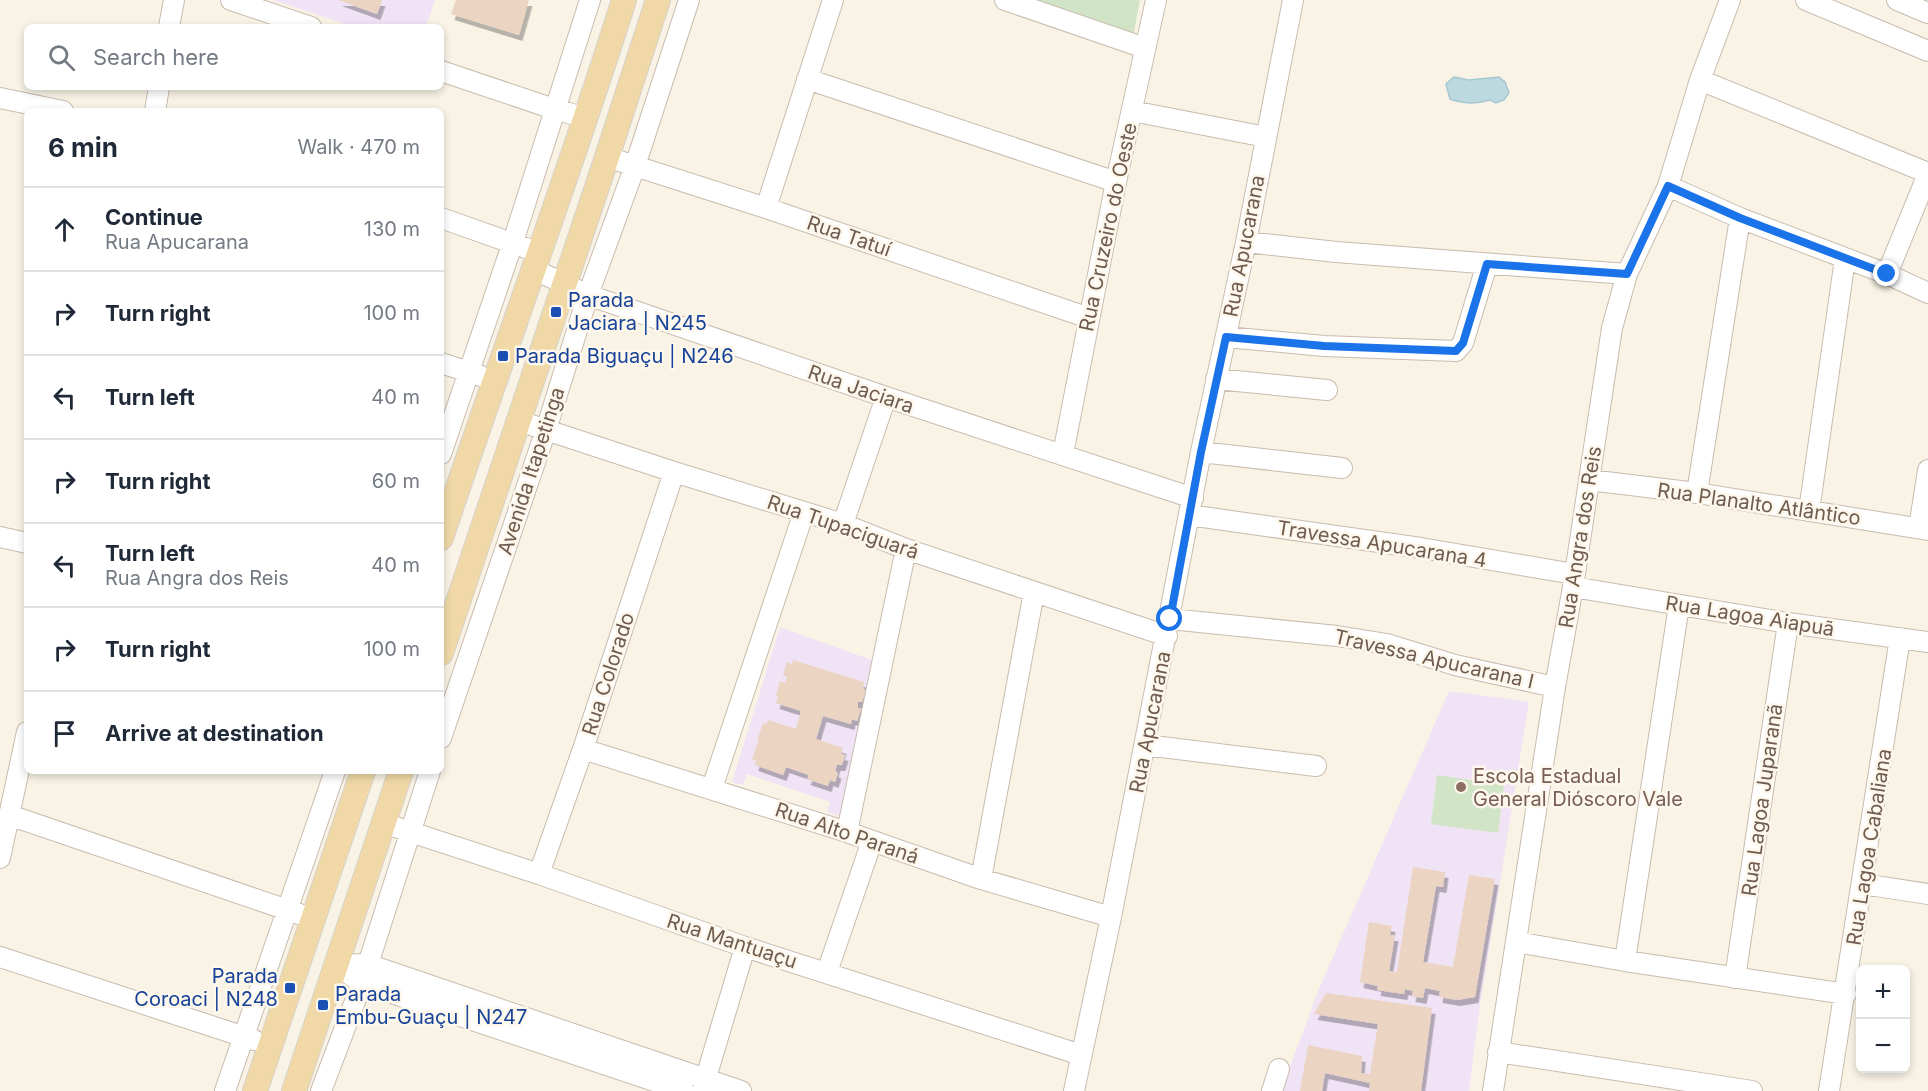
<!DOCTYPE html>
<html lang="en">
<head>
<meta charset="utf-8">
<style>
  :root { --surface:#fff; --page:#f2f2f3; --text:#1f2937; --muted:#747a83; --line:#e0e1e3 }
  body { margin:0; font-family:Inter,sans-serif; background:var(--page); color:var(--text) }
  .controls { position:absolute; right:18px; bottom:18px; display:grid; overflow:hidden; border-radius:9px; box-shadow:0 3px 9px #0003 }
  .controls button { width:54px; height:54px; display:grid; place-items:center; padding:0; border:0; border-bottom:2px solid var(--line); background:var(--surface); color:var(--text); font:30px sans-serif }
  .stop { position:absolute; width:18px; height:18px; margin:-14px; border:4px solid #1a73e8; border-radius:50%; background:#fff }
  .stop.end { background:#1a73e8; border-color:#fff; box-shadow:0 2px 6px #0008 }
  .list { margin:0; padding:0; list-style:none }
  h2 { display:flex; justify-content:space-between; align-items:center; height:78px; margin:0; padding:0 24px; font-size:26px }
  h2 small { font-size:20px; font-weight:400; color:var(--muted) }
  .list li { display:grid; grid-template-columns:39px 1fr auto; gap:18px; align-items:center; box-sizing:border-box; height:84px; padding:0 24px; border-top:2px solid var(--line) }
  .list b { display:block; font-size:22px; white-space:nowrap }
  .list p { margin:0; font-size:20px; white-space:nowrap; color:var(--muted) }
  .list em { font-size:20px; font-style:normal; color:var(--muted) }
  .icon { flex:none; width:33px; height:33px; fill:none; stroke:currentColor; stroke-width:2; stroke-linecap:round; stroke-linejoin:round }
  .map { position:relative; flex:none; width:1928px; height:1091px; overflow:hidden }
  .search { position:absolute; background:var(--surface); box-shadow:0 3px 9px #0003; left:24px; top:24px; width:420px; height:66px; display:flex; align-items:center; gap:15px; box-sizing:border-box; padding:0 21px; border-radius:9px; color:var(--muted); font-size:22px }
  .panel { position:absolute; background:var(--surface); box-shadow:0 3px 9px #0003; left:24px; top:108px; width:420px; height:666px; border-radius:9px }
  .map>svg:first-child { display:block }
</style>
</head>
<body>
<div class="map">
<svg width="1928" height="1091" viewBox="0 0 1928 1091">
  <defs>
    <filter id="shadow"><feDropShadow dx="3.5" dy="6" stdDeviation="0" flood-color="#0004"/></filter>
  </defs>
  <rect width="100%" height="100%" fill="#f9f3e6"/>
  <path fill="#f0e3f6" d="M 273,0 L 435,0 L 426,27 L 355,27 Z
    M 780,627 L 877,662 L 843,817 L 827,812 L 830,802 L 747,774 L 743,785 L 732,782 Z
    M 1449,691 L 1529,702 L 1479,1012 L 1469,1091 L 1281,1091 L 1319,989 Z"/>
  <path fill="#d1e5c6" d="M 1015,0 L 1140,0 L 1133,38 Z
    M 1437,775 L 1504,785 L 1498,833 L 1431,824 Z"/>
  <path fill="#bdd9e0" stroke="#a5c7d1" stroke-width="1.5" d="M 1454,77 L 1469,80 L 1499,77 L 1505,82 L 1509,93 L 1504,100 L 1496,103 L 1490,100 C 1475,104 1464,104 1450,99 L 1446,84 Z"/>
  <path fill="#ebd4c1" filter="url(#shadow)" d="M 338,0 L 382,0 L 377,14 Z
    M 456,0 L 529,0 L 519,35 L 451,14 Z
    M 793,660 L 864,682 L 863,688 L 866,691 L 862,702 L 858,702 L 858,708 L 861,709 L 857,721 L 852,719 L 851,724 L 823,716 L 816,739 L 843,748 L 841,754 L 845,755 L 842,765 L 837,765 L 835,771 L 838,773 L 835,782 L 830,780 L 828,786 L 807,779 L 809,775 L 786,767 L 783,775 L 755,765 L 756,760 L 752,759 L 758,742 L 762,742 L 757,741 L 763,723 L 767,724 L 768,720 L 796,729 L 801,711 L 776,703 L 778,696 L 776,695 L 780,681 L 785,683 L 787,677 L 783,675 L 787,662 L 792,664 Z
    M 1413,867 L 1445,872 L 1443,887 L 1436,886 L 1423,962 L 1453,967 L 1469,875 L 1495,879 L 1475,997 L 1457,1000 L 1439,997 L 1440,991 L 1425,988 L 1423,998 L 1412,996 L 1413,991 L 1405,989 L 1404,994 L 1377,990 L 1378,986 L 1360,982 L 1369,922 L 1392,926 L 1390,935 L 1395,935 L 1389,971 L 1397,972 Z
    M 1326,993 L 1432,1008 L 1421,1091 L 1369,1091 L 1370,1083 L 1325,1073 L 1322,1091 L 1300,1091 L 1308,1045 L 1362,1056 L 1361,1073 L 1370,1074 L 1378,1024 L 1314,1014 Z"/>
  <g fill="none" stroke-linecap="round" stroke-linejoin="round">
    <g stroke="#c9bbae" stroke-width="22">
      <path id="minor" d="M 231,0 L 311,27
        M 1005,0 L 1145,48
        M 1806,0 L 1928,51
        M 1897,0 L 1928,13
        M 169,27 L 174,0
        M 441,71 L 554,109 L 586,118
        M 807,79 L 1116,182
        M 1700,80 L 1928,173
        M 0,98 L 63,111
        M 155,111 L 159,87
        M 1132,111 L 1266,137
        M 607,157 L 766,208 L 1089,318
        M 1668,186 L 1740,218 L 1887,274 L 1928,293
        M 766,208 L 833,0
        M 441,218 L 540,253
        M 1246,242 L 1336,252 L 1627,274
        M 533,269 L 588,295 L 886,397 L 1193,498
        M 1887,274 L 1928,174
        M 1226,337 L 1324,346 L 1456,351 L 1463,343 L 1487,264
        M 441,363 L 481,376
        M 1216,379 L 1327,390
        M 519,421 L 674,472 L 843,524 L 906,549 L 1167,636
        M 1201,452 L 1342,468
        M 441,454 L 513,242 L 590,0
        M 1063,454 L 1116,182 L 1156,0
        M 1589,480 L 1697,493 L 1928,530
        M 1697,493 L 1740,218
        M 1809,511 L 1845,259
        M 1189,515 L 1421,548 L 1574,574
        M 843,524 L 886,397
        M 1919,528 L 1928,470
        M 0,537 L 27,543
        M 1573,587 L 1788,623 L 1928,642
        M 1170,619 L 1337,636 L 1387,644 L 1455,665 L 1555,687
        M 441,738 L 546,430 L 588,295 L 635,166 L 689,0
        M 1145,745 L 1316,766
        M 583,749 L 847,832 L 981,879 L 1111,917
        M 712,788 L 804,512
        M 9,815 L 314,919
        M 383,823 L 539,874 L 745,947 L 1081,1055
        M 847,832 L 906,549
        M 0,858 L 27,732
        M 539,874 L 583,749 L 674,472
        M 981,879 L 1034,592
        M 1863,884 L 1928,894
        M 1516,942 L 1625,961 L 1846,994
        M 0,957 L 254,1040
        M 1625,961 L 1679,605
        M 336,965 L 367,964 L 741,1091
        M 336,965 L 362,983 L 684,1091
        M 827,972 L 872,841
        M 1735,978 L 1788,623
        M 1498,1052 L 1752,1091
        M 225,1091 L 335,771
        M 321,1091 L 362,983 L 430,771
        M 702,1091 L 745,947
        M 1074,1091 L 1111,917 L 1201,452 L 1246,242 L 1293,0
        M 1272,1091 L 1279,1069
        M 1493,1091 L 1555,687 L 1573,587 L 1612,328 L 1627,274 L 1668,186 L 1700,80 L 1730,0
        M 1829,1091 L 1900,638"/>
    </g>
    <g stroke="#d7d1cd" stroke-width="26">
      <path id="major" d="M 441,538 C 501,358 567,181 624,0
        M 441,653 L 607,157 L 658,0
        M 255,1091 L 363,771
        M 294,1091 L 401,771"/>
    </g>
    <use href="#minor" stroke="#fff" stroke-width="20"/>
    <use href="#major" stroke="#f0d9a7" stroke-width="24"/>
  </g>
  <g fill="none" stroke-linecap="round" stroke-linejoin="round">
    <path stroke="#1a73e8" stroke-width="8" d="M 1170,619 L 1201,452 L 1226,337 L 1324,346 L 1456,351 L 1463,343 L 1487,264 L 1627,274 L 1668,186 L 1740,218 L 1887,274"/>
  </g>
  <g fill="#1a4fb4" stroke="#fdf7ec" stroke-width="2">
    <rect x="550" y="306" width="12" height="12" rx="3"/>
    <rect x="497" y="350" width="12" height="12" rx="3"/>
    <rect x="284" y="982" width="12" height="12" rx="3"/>
    <rect x="317" y="999" width="12" height="12" rx="3"/>
  </g>
  <circle fill="#8d6e63" stroke="#fdf7ec" stroke-width="2" cx="1461" cy="787" r="6"/>
  <g text-anchor="middle" dominant-baseline="central" stroke-width="5" stroke-linejoin="round" paint-order="stroke">
    <g font-size="20" fill="#6f5c4e" stroke="#fdf7ec">
      <text transform="translate(1108 227) rotate(-78)">Rua Cruzeiro do Oeste</text>
      <text transform="translate(849 236) rotate(19)">Rua Tatuí</text>
      <text transform="translate(1244 246) rotate(-79)">Rua Apucarana</text>
      <text transform="translate(861 389) rotate(19)">Rua Jaciara</text>
      <text transform="translate(531 471) rotate(-72)">Avenida Itapetinga</text>
      <text transform="translate(1759 504) rotate(8)">Rua Planalto Atlântico</text>
      <text transform="translate(843 527) rotate(19)">Rua Tupaciguará</text>
      <text transform="translate(1580 537) rotate(-81)">Rua Angra dos Reis</text>
      <text transform="translate(1382 544) rotate(9)">Travessa Apucarana 4</text>
      <text transform="translate(1750 616) rotate(9)">Rua Lagoa Aiapuã</text>
      <text transform="translate(1434 659) rotate(13)">Travessa Apucarana I</text>
      <text transform="translate(608 674) rotate(-72)">Rua Colorado</text>
      <text transform="translate(1150 722) rotate(-79)">Rua Apucarana</text>
      <text transform="translate(1762 800) rotate(-82)">Rua Lagoa Juparanã</text>
      <text transform="translate(847 833) rotate(19)">Rua Alto Paraná</text>
      <text transform="translate(1869 847) rotate(-81)">Rua Lagoa Cabaliana</text>
      <text transform="translate(732 941) rotate(18)">Rua Mantuaçu</text>
    </g>
    <g font-size="20" fill="#164399" stroke="#fdf7ec" text-anchor="start">
      <text x="568" y="300">Parada<tspan x="568" dy="23">Jaciara | N245</tspan></text>
      <text x="515" y="356">Parada Biguaçu | N246</text>
      <text x="278" y="976" text-anchor="end">Parada<tspan x="278" dy="23">Coroaci | N248</tspan></text>
      <text x="335" y="994">Parada<tspan x="335" dy="23">Embu-Guaçu | N247</tspan></text>
    </g>
    <g font-size="20" fill="#785e54" stroke="#fdf7ec" text-anchor="start">
      <text x="1473" y="776">Escola Estadual<tspan x="1473" dy="23">General Dióscoro Vale</tspan></text>
    </g>
  </g>
</svg>
<div class="controls">
<button>+</button>
<button>−</button>
</div>
<div class="stop" style="left:1170px;top:619px"></div>
<div class="stop end" style="left:1887px;top:274px"></div>
<div class="search"><svg class="icon" aria-label="search" viewBox="0 0 24 24"><circle cx="10" cy="10" r="6"/><path d="M15 15l6 6"/></svg>Search here</div>
<section class="panel">
<h2>6 min<small>Walk · 470 m</small></h2>
<ul class="list">
<li><svg class="icon" aria-label="ahead" viewBox="0 0 24 24"><path d="M12 20V5M6 11l6-6 6 6"/></svg><div><b>Continue</b><p>Rua Apucarana</p></div><em>130 m</em></li>
<li><svg class="icon" aria-label="right" viewBox="0 0 24 24"><path d="M7 20v-9h11M14 6l5 5-5 5"/></svg><div><b>Turn right</b></div><em>100 m</em></li>
<li><svg class="icon" aria-label="left" viewBox="0 0 24 24"><path d="M17 20v-9H6M10 6l-5 5 5 5"/></svg><div><b>Turn left</b></div><em>40 m</em></li>
<li><svg class="icon" aria-label="right" viewBox="0 0 24 24"><path d="M7 20v-9h11M14 6l5 5-5 5"/></svg><div><b>Turn right</b></div><em>60 m</em></li>
<li><svg class="icon" aria-label="left" viewBox="0 0 24 24"><path d="M17 20v-9H6M10 6l-5 5 5 5"/></svg><div><b>Turn left</b><p>Rua Angra dos Reis</p></div><em>40 m</em></li>
<li><svg class="icon" aria-label="right" viewBox="0 0 24 24"><path d="M7 20v-9h11M14 6l5 5-5 5"/></svg><div><b>Turn right</b></div><em>100 m</em></li>
<li><svg class="icon" aria-label="arrive" viewBox="0 0 24 24"><path d="M6 21V4h12l-3 4 3 4H6"/></svg><div><b>Arrive at destination</b></div></li>
</ul>
</section>
</div>
</body>
</html>
